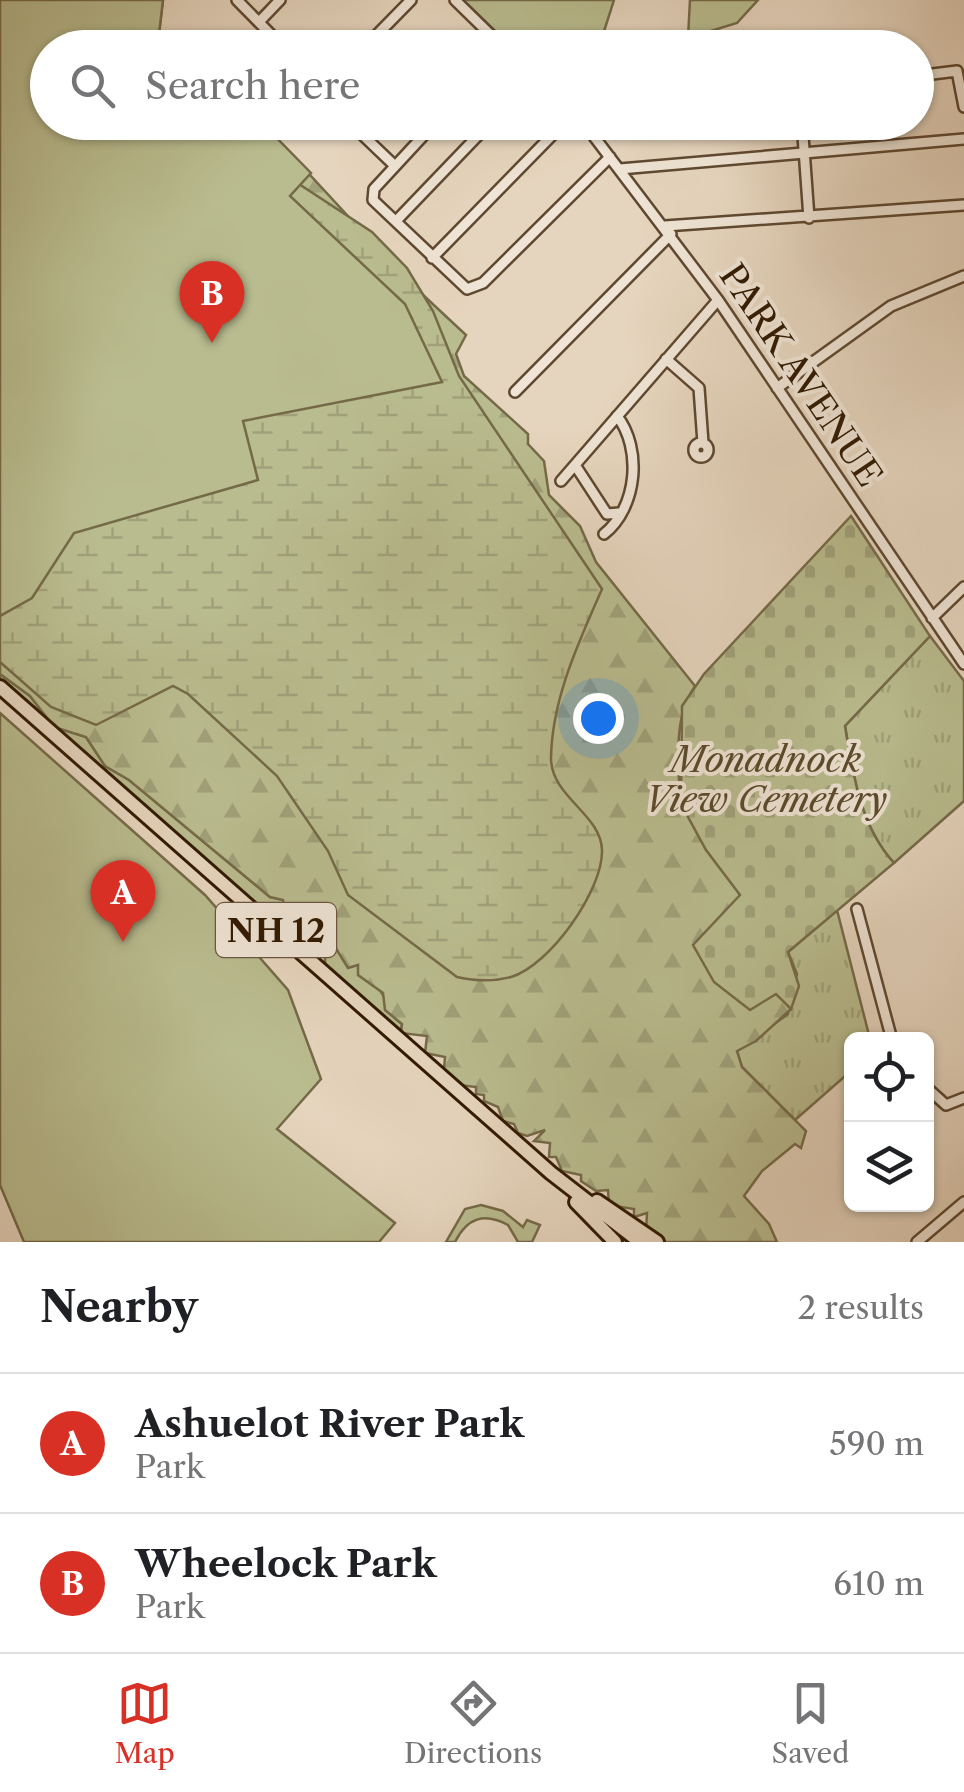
<!DOCTYPE html>
<html lang="en">
<head>
<meta charset="utf-8">
<style>
  :root { --surface:#fff; --page:#f2f2f2; --text:#202124; --muted:#757577; --line:#e0e0e0; --accent:#d93025 }
  body { margin:0; font-family:"Libre Caslon Text",serif; background:var(--page); color:var(--text) }
  .controls { position:absolute; right:30px; bottom:30px; display:grid; overflow:hidden; border-radius:15px; box-shadow:0 2px 8px #0004 }
  .controls button { width:90px; height:90px; display:grid; place-items:center; padding:0; border:0; border-bottom:2px solid var(--line); background:var(--surface); color:var(--text); font:50px sans-serif }
  .you { position:absolute; left:598px; top:718px; width:35px; height:35px; margin:-25px; border:8px solid #fff; border-radius:50%; background:#1a73e8; box-shadow:0 0 0 15px #1a73e833 }
  .badge { display:grid; place-items:center; width:65px; height:65px; border-radius:50%; background:var(--accent); color:#fff; font-size:32px; font-weight:700 }
  .pin { position:absolute; translate:-50% -82px; filter:drop-shadow(0 2px 5px #0008) }
  .pin::after { content:''; position:absolute; top:52px; width:35px; height:30px; background:inherit; clip-path:polygon(0 0,100% 0,50% 100%) }
  .list { margin:0; padding:0; list-style:none }
  h2 { display:flex; justify-content:space-between; align-items:center; height:130px; margin:0; padding:0 40px; font-size:42px }
  h2 small { font-size:32px; font-weight:400; color:var(--muted) }
  .list li { display:grid; grid-template-columns:65px 1fr auto; gap:30px; align-items:center; box-sizing:border-box; height:140px; padding:0 40px; border-top:2px solid var(--line) }
  .list b { display:block; font-size:38px; white-space:nowrap }
  .list p { margin:0; font-size:32px; white-space:nowrap; color:var(--muted) }
  .list em { font-size:32px; font-style:normal; color:var(--muted) }
  .icon { flex:none; width:55px; height:55px; fill:none; stroke:currentColor; stroke-width:2; stroke-linecap:round; stroke-linejoin:round }
  .map { position:relative; flex:none; width:964px; height:1242px; overflow:hidden }
  .search { position:absolute; background:var(--surface); box-shadow:0 2px 8px #0004; left:30px; right:30px; top:30px; height:110px; display:flex; align-items:center; gap:25px; box-sizing:border-box; padding:0 35px; border-radius:55px; color:var(--muted); font-size:38px }
  .sheet { height:410px; background:var(--surface) }
  nav { display:flex; justify-content:space-around; align-items:center; box-sizing:border-box; height:140px; border-top:2px solid var(--line); background:var(--surface); font-size:28px; color:var(--muted) }
  nav a { display:grid; justify-items:center; gap:5px }
  nav .on { color:var(--accent) }
  .map>svg:first-child { display:block }
</style>
</head>
<body>
<div class="map">
<svg width="964" height="1242" viewBox="0 0 964 1242">
  <defs>
    <pattern id="grass-tufts" width="24" height="20" patternUnits="userSpaceOnUse" patternTransform="scale(2.5)"><rect width="24" height="20" fill="#b9bc8f"/><path d="M3 7l-1-3M5 7V3M7 7l1-3M15 17l-1-3M17 17v-4M19 17l1-3" fill="none" stroke="#a0a17a"/></pattern>
    <pattern id="forest-firs" width="22" height="20" patternUnits="userSpaceOnUse" patternTransform="scale(2.5)"><rect width="22" height="20" fill="#b9bc8f"/><path d="M5 1l3.5 6h-7zM16 11l3.5 6h-7z" fill="#a0a17a"/></pattern>
    <pattern id="wetland-marsh" width="20" height="14" patternUnits="userSpaceOnUse" patternTransform="scale(2.5)"><rect width="20" height="14" fill="#b9bc8f"/><path d="M1 5h8M5 5V1M11 12h8M15 12V8" fill="none" stroke="#a0a17a"/></pattern>
    <pattern id="cemetery-stones" width="16" height="16" patternUnits="userSpaceOnUse" patternTransform="scale(2.5)"><rect width="16" height="16" fill="#b9bc8f"/><path d="M2 7V4a2 2 0 0 1 4 0v3zM10 15v-3a2 2 0 0 1 4 0v3z" fill="#a0a17a"/></pattern>
  </defs>
  <rect width="100%" height="100%" fill="#e6d5be"/>
  <filter id="stains"><feTurbulence type="fractalNoise" baseFrequency=".002" numOctaves="4"/><feColorMatrix values="0 0 0 0 .2 0 0 0 0 .09 0 0 0 0 .02 0 0 0 .5 -.17"/></filter>
  <radialGradient id="worn" r=".72"><stop offset=".6" stop-color="#630" stop-opacity="0"/><stop offset="1" stop-color="#630" stop-opacity=".3"/></radialGradient>
  <path fill="url(#grass-tufts)" stroke="#756a48" stroke-width="2.5" d="M 930,636 L 964,681 L 964,801 L 894,863 C 860,826 853,774 845,726 Z
    M 0,674 L 30,696 L 54,727 L 86,737 L 105,766 L 129,780 L 270,897 L 284,900 L 305,926 L 285,930 L 0,682 Z
    M 837,910 L 870,1039 L 852,1040 L 851,1071 L 795,1120 L 742,1067 L 737,1051 L 788,1014 L 797,974 L 788,952 Z
    M 325,941 C 340,945 377,983 384,997 C 391,1010 389,1015 402,1024 L 401,1033 L 330,971 L 325,963 Z"/>
  <path fill="url(#forest-firs)" stroke="#756a48" stroke-width="2.5" d="M 0,0 L 163,0 L 159,34 L 172,47 L 48,48 L 48,122 L 262,123 L 406,279 L 466,335 L 456,354 L 464,376 L 528,434 L 528,444 L 544,461 L 549,495 L 580,526 L 596,562 L 695,686 C 681,708 679,726 678,752 C 676,834 710,835 741,897 C 760,933 761,979 791,1009 L 756,1041 L 737,1051 L 742,1067 L 806,1131 L 801,1148 L 795,1144 L 762,1171 L 744,1196 L 769,1224 L 777,1242 L 666,1242 L 646,1232 L 647,1213 L 634,1217 L 634,1209 L 609,1205 L 608,1190 L 596,1191 L 581,1181 L 581,1175 L 562,1171 L 556,1157 L 549,1157 L 550,1143 L 534,1141 L 545,1130 L 527,1136 L 518,1133 L 514,1124 L 503,1121 L 498,1107 L 484,1101 L 484,1095 L 476,1094 L 476,1087 L 460,1085 L 444,1069 L 445,1057 L 425,1053 L 427,1036 L 401,1033 L 402,1024 L 385,1010 L 383,993 L 358,975 L 358,965 L 348,968 L 332,942 L 299,922 L 298,913 L 284,909 L 283,900 L 270,897 L 129,780 L 105,766 L 86,737 L 54,727 L 30,696 L 0,674 Z"/>
  <path fill="url(#wetland-marsh)" stroke="#756a48" stroke-width="2.5" d="M 48,48 L 48,122 L 273,167 L 372,232 L 407,268 L 433,311 L 459,376 L 602,589 C 579,642 552,698 551,758 C 551,797 601,814 602,850 C 603,891 549,966 511,977 C 493,982 475,981 457,977 L 348,895 L 328,851 L 277,776 L 188,694 L 173,686 L 96,725 L 51,707 L 0,662 L 0,468 Z"/>
  <path fill="url(#cemetery-stones)" stroke="#756a48" stroke-width="2.5" d="M 851,516 L 930,636 L 845,726 C 853,774 860,826 894,863 L 788,952 L 799,986 L 791,1009 L 776,994 L 750,1010 L 714,982 L 693,945 L 740,895 L 706,850 L 681,804 L 682,706 L 704,674 Z"/>
  <path fill="#b9bc8f" stroke="#756a48" stroke-width="2.5" d="M 0,0 L 163,0 L 159,34 L 172,47 L 48,48 L 48,122 L 262,123 L 311,173 L 290,196 L 405,304 L 442,382 L 243,421 L 258,480 L 74,533 L 32,598 L 0,616 Z
    M 463,0 L 614,0 L 599,47 L 513,48 Z
    M 690,0 L 758,0 L 737,23 L 688,38 Z
    M 0,713 L 205,895 L 288,990 L 321,1079 L 277,1129 L 395,1223 L 379,1242 L 24,1242 L 0,1185 Z
    M 481,1205 L 503,1211 L 523,1227 L 527,1220 L 540,1225 L 532,1242 L 518,1242 L 508,1225 C 484,1212 467,1218 455,1242 L 446,1242 L 465,1209 Z"/>
  <g fill="none" stroke-linecap="round" stroke-linejoin="round">
    <g stroke="#5e4830" stroke-width="14">
      <path id="minor" d="M 237,0 L 284,48
        M 455,0 L 504,48
        M 259,22 L 280,0
        M 649,40 L 649,48
        M 364,48 L 411,0
        M 916,76 L 957,71 L 964,107
        M 349,122 L 395,166
        M 436,122 L 374,189 L 373,200 L 467,289 L 483,283 L 610,157
        M 583,122 L 718,300 L 964,664
        M 802,122 L 809,218
        M 620,169 L 964,139
        M 396,221 L 491,122
        M 665,226 L 964,205
        M 432,258 L 565,122
        M 666,359 L 699,388 L 703,443
        M 777,388 L 891,306 L 964,276
        M 515,392 L 671,234
        M694 450a7 7 0 1 1 14 0a7 7 0 1 1-14 0Z
        M 575,465 L 607,514 L 619,513
        M 561,481 L 718,300
        M 604,534 C 638,507 642,448 617,416
        M 932,618 L 964,587
        M 857,909 L 892,1040
        M 926,1087 L 946,1105 L 964,1098
        M 917,1242 L 964,1202"/>
    </g>
    <g stroke="#311900" stroke-width="18">
      <path id="highway" d="M 0,687 L 551,1173 L 640,1242
        M 597,1201 L 657,1242
        M 576,1202 L 615,1242"/>
    </g>
    <use href="#minor" stroke="#efe4d5" stroke-width="9"/>
    <use href="#highway" stroke="#e6d5be" stroke-width="12"/>
  </g>
  <g text-anchor="middle" dominant-baseline="central" stroke-width="8" stroke-linejoin="round" paint-order="stroke">
    <rect fill="#efe4d5" stroke="#6a5640" stroke-width="2.5" x="216" y="903" width="120" height="54" rx="8"/>
    <g font-size="32" font-weight="bold" fill="#311900">
      <text x="276" y="930">NH 12</text>
    </g>
    <g font-size="35" fill="#311900" stroke="#efe4d5">
      <text transform="translate(801 375) rotate(56)">PARK AVENUE</text>
    </g>
    <g font-size="35" font-style="italic" fill="#5a4a2b" stroke="#efe4d5">
      <text x="766" y="759">Monadnock<tspan x="766" dy="40">View Cemetery</tspan></text>
    </g>
  </g>
  <rect width="100%" height="100%" filter="url(#stains)"/>
  <rect width="100%" height="100%" fill="url(#worn)"/>
</svg>
<div class="controls">
<button><svg class="icon" aria-label="locate" viewBox="0 0 24 24"><circle cx="12" cy="12" r="6"/><path d="M12 2v4M12 18v4M2 12h4M18 12h4"/></svg></button>
<button><svg class="icon" aria-label="layers" viewBox="0 0 24 24"><path d="M12 4l9 5-9 5-9-5zM3 14l9 5 9-5"/></svg></button>
</div>
<div class="you"></div>
<div class="pin badge" style="left:123px;top:942px">A</div>
<div class="pin badge" style="left:212px;top:343px">B</div>
<div class="search"><svg class="icon" aria-label="search" viewBox="0 0 24 24"><circle cx="10" cy="10" r="6"/><path d="M15 15l6 6"/></svg>Search here</div>
</div>
<section class="sheet">
<h2>Nearby<small>2 results</small></h2>
<ul class="list">
<li><span class="badge">A</span><div><b>Ashuelot River Park</b><p>Park</p></div><em>590 m</em></li>
<li><span class="badge">B</span><div><b>Wheelock Park</b><p>Park</p></div><em>610 m</em></li>
</ul>
</section>
<nav>
<a class="on"><svg class="icon" aria-label="map" viewBox="0 0 24 24"><path d="M3 6l6-2 6 2 6-2v14l-6 2-6-2-6 2zM9 4v14M15 6v14"/></svg>Map</a>
<a><svg class="icon" aria-label="directions" viewBox="0 0 24 24"><path d="M12 3l9 9-9 9-9-9zM9 14v-3h6M13 9l2 2-2 2"/></svg>Directions</a>
<a><svg class="icon" aria-label="saved" viewBox="0 0 24 24"><path d="M7 4h10v16l-5-4-5 4z"/></svg>Saved</a>
</nav>
</body>
</html>
